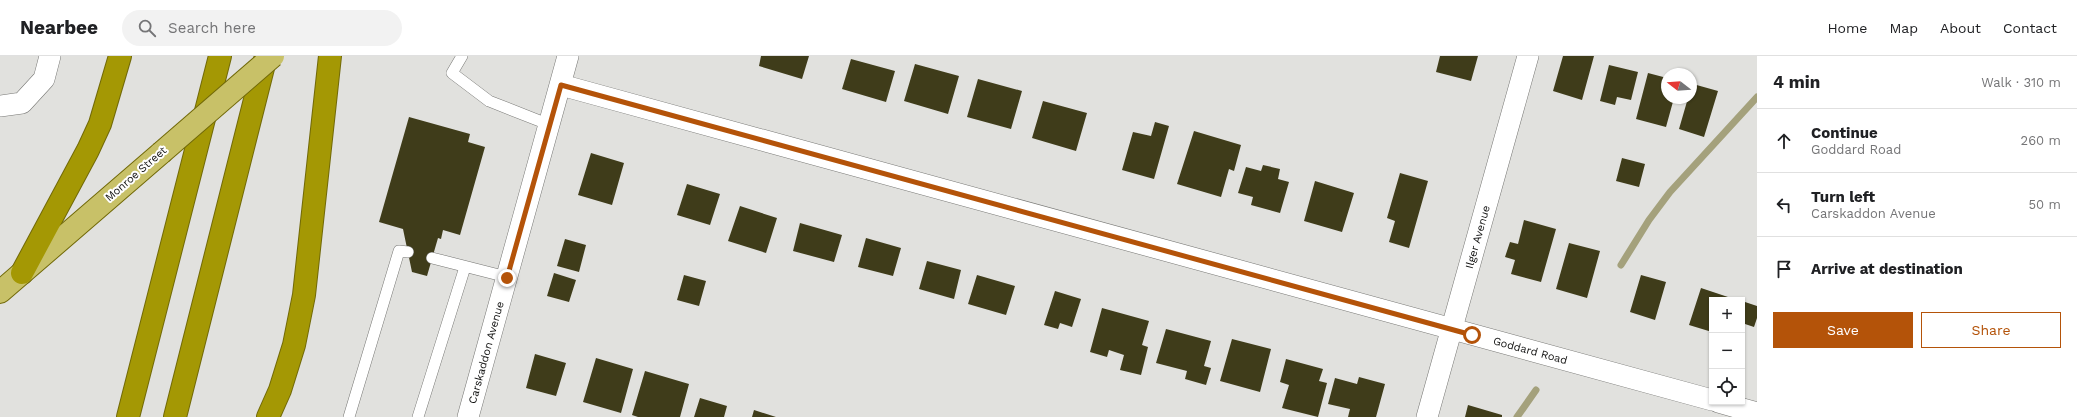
<!DOCTYPE html>
<html lang="en">
<head>
<meta charset="utf-8">
<style>
  :root { --surface:#fff; --page:#f2f2f2; --text:#202124; --muted:#757577; --line:#e0e0e0; --accent:#b45309 }
  body { margin:0; font-family:"Work Sans",sans-serif; background:var(--page); color:var(--text) }
  .controls { position:absolute; right:12px; bottom:12px; display:grid; overflow:hidden; border-radius:0px; box-shadow:0 1px 3px #0004 }
  .controls button { width:36px; height:36px; display:grid; place-items:center; padding:0; border:0; border-bottom:1px solid var(--line); background:var(--surface); color:var(--text); font:20px sans-serif }
  .compass { position:absolute; left:1661px; top:12px; width:36px; height:36px; border-radius:50%; background:var(--surface); box-shadow:0 1px 3px #0004; rotate:287deg }
  .stop { position:absolute; width:12px; height:12px; margin:-9px; border:3px solid #b45309; border-radius:50%; background:#fff }
  .stop.end { background:#b45309; border-color:#fff; box-shadow:0 1px 4px #0008 }
  .list { margin:0; padding:0; list-style:none }
  h2 { display:flex; justify-content:space-between; align-items:center; height:52px; margin:0; padding:0 16px; font-size:17px }
  h2 small { font-size:13px; font-weight:400; color:var(--muted) }
  .list li { display:grid; grid-template-columns:26px 1fr auto; gap:12px; align-items:center; box-sizing:border-box; height:64px; padding:0 16px; border-top:1px solid var(--line) }
  .list b { display:block; font-size:15px; white-space:nowrap }
  .list p { margin:0; font-size:13px; white-space:nowrap; color:var(--muted) }
  .list em { font-size:13px; font-style:normal; color:var(--muted) }
  .actions { display:flex; gap:8px; padding:12px 16px }
  .actions a { flex:1; padding:9px 0; border:1px solid var(--accent); border-radius:0px; text-align:center; font-size:14px; color:var(--accent) }
  .actions .main { background:var(--accent); color:#fff }
  .icon { flex:none; width:22px; height:22px; fill:none; stroke:currentColor; stroke-width:2; stroke-linecap:round; stroke-linejoin:round }
  .map { position:relative; flex:none; width:1757px; height:361px; overflow:hidden }
  header { display:flex; align-items:center; gap:24px; box-sizing:border-box; height:56px; padding:0 20px; background:var(--surface); border-bottom:1px solid var(--line) }
  header strong { font-size:19px }
  nav { display:flex; gap:22px; margin-inline-start:auto; font-size:14px }
  .search { width:280px; height:36px; background:var(--page); display:flex; align-items:center; gap:10px; box-sizing:border-box; padding:0 14px; border-radius:22px; color:var(--muted); font-size:15px }
  main { display:flex }
  aside { flex:1; background:var(--surface) }
  .map>svg:first-child { display:block }
</style>
</head>
<body>
<header>
<strong>Nearbee</strong>
<div class="search"><svg class="icon" aria-label="search" viewBox="0 0 24 24"><circle cx="10" cy="10" r="6"/><path d="M15 15l6 6"/></svg>Search here</div>
<nav><a>Home</a><a>Map</a><a>About</a><a>Contact</a></nav>
</header>
<main>
<div class="map">
<svg width="1757" height="361" viewBox="0 0 1757 361">
  <rect width="100%" height="100%" fill="#e1e1de"/>
  <g fill="none" stroke-linecap="round" stroke-linejoin="round">
    <path stroke="#a4a17c" stroke-width="7" d="M 1621,209 L 1649,164 L 1670,136 L 1757,41
      M 1517,361 L 1536,334"/>
  </g>
  <path fill="#3f3c1a" d="M 761,0 L 809,0 L 802,23 L 759,10 Z
    M 1440,0 L 1478,0 L 1471,25 L 1436,16 Z
    M 1563,0 L 1594,0 L 1582,44 L 1553,35 Z
    M 851,3 L 895,15 L 886,46 L 842,33 Z
    M 915,8 L 959,20 L 948,58 L 904,45 Z
    M 1609,9 L 1638,16 L 1631,44 L 1617,41 L 1615,49 L 1600,45 Z
    M 1648,17 L 1667,22 L 1667,42 L 1674,42 L 1666,71 L 1636,63 Z
    M 978,23 L 1022,35 L 1011,73 L 967,61 Z
    M 1693,28 L 1718,35 L 1704,81 L 1679,73 L 1688,42 L 1691,42 Z
    M 1043,45 L 1087,57 L 1076,95 L 1032,82 Z
    M 409,61 L 470,78 L 468,86 L 485,91 L 460,179 L 443,174 L 441,183 L 438,182 L 427,220 L 412,216 L 403,173 L 379,166 Z
    M 1155,66 L 1169,70 L 1154,123 L 1122,114 L 1133,76 L 1151,80 Z
    M 1194,75 L 1241,89 L 1234,115 L 1229,113 L 1221,141 L 1177,128 Z
    M 591,97 L 624,107 L 612,149 L 578,139 Z
    M 1622,102 L 1645,108 L 1639,131 L 1616,125 Z
    M 1263,109 L 1280,113 L 1278,123 L 1289,126 L 1280,157 L 1251,149 L 1253,141 L 1238,137 L 1246,111 L 1261,115 Z
    M 1400,117 L 1428,125 L 1409,192 L 1389,186 L 1395,165 L 1387,162 Z
    M 1315,125 L 1354,137 L 1342,176 L 1304,165 Z
    M 687,128 L 720,138 L 710,169 L 677,159 Z
    M 740,150 L 777,162 L 766,197 L 728,185 Z
    M 1524,164 L 1556,173 L 1541,226 L 1511,218 L 1515,204 L 1505,201 L 1510,186 L 1518,188 Z
    M 800,167 L 842,179 L 834,206 L 793,195 Z
    M 866,182 L 901,192 L 893,220 L 858,211 Z
    M 565,183 L 586,189 L 579,216 L 557,210 Z
    M 1569,187 L 1600,195 L 1587,242 L 1556,233 Z
    M 927,205 L 961,214 L 954,243 L 919,233 Z
    M 554,217 L 576,224 L 569,246 L 547,240 Z
    M 684,219 L 706,225 L 699,250 L 677,244 Z
    M 977,219 L 1015,230 L 1006,259 L 968,248 Z
    M 1641,219 L 1666,226 L 1655,264 L 1630,256 Z
    M 1701,232 L 1737,244 L 1712,244 L 1712,276 L 1689,269 Z
    M 1055,235 L 1081,243 L 1072,271 L 1060,267 L 1058,273 L 1044,269 Z
    M 1742,245 L 1757,250 L 1757,262 L 1754,271 L 1742,267 Z
    M 1102,252 L 1149,265 L 1142,289 L 1148,291 L 1141,319 L 1120,314 L 1124,299 L 1109,294 L 1107,301 L 1090,296 Z
    M 1166,273 L 1211,285 L 1204,310 L 1211,312 L 1206,329 L 1185,323 L 1187,315 L 1156,307 Z
    M 1232,283 L 1271,293 L 1260,336 L 1220,325 Z
    M 535,298 L 566,307 L 556,340 L 526,332 Z
    M 596,302 L 633,313 L 621,357 L 583,346 Z
    M 1286,303 L 1323,313 L 1319,325 L 1327,327 L 1318,361 L 1282,352 L 1289,329 L 1280,326 Z
    M 645,315 L 689,328 L 680,361 L 638,361 L 632,359 Z
    M 1359,321 L 1385,328 L 1376,361 L 1348,361 L 1350,353 L 1328,348 L 1335,322 L 1357,328 Z
    M 700,342 L 727,350 L 724,361 L 694,361 Z
    M 1468,349 L 1502,359 L 1502,361 L 1465,361 Z
    M 754,354 L 776,361 L 752,361 Z"/>
  <g fill="none" stroke-linecap="round" stroke-linejoin="round">
    <g stroke="#777774" stroke-width="12">
      <path id="service" d="M 462,0 L 452,17 L 489,45 L 550,69
        M 432,202 L 507,221
        M 349,361 L 399,195 L 408,196
        M 418,361 L 465,211"/>
    </g>
    <g stroke="#777774" stroke-width="22">
      <g id="minor">
        <path id="s1" d="M 561,29 L 1712,344"/>
        <path d="M 0,50 L 22,47 L 44,23 L 50,0"/>
        <path d="M 1718,346 L 1757,357"/>
        <path id="s2" d="M 468,361 L 568,0"/>
        <path id="s3" d="M 1427,361 L 1528,0"/>
      </g>
    </g>
    <g stroke="#716908" stroke-width="24">
      <path id="primary" d="M 0,236 L 161,97"/>
    </g>
    <g stroke="#716908" stroke-width="24">
      <path id="motorway" d="M 22,217 L 88,94 L 100,68 L 120,0
        M 128,361 L 220,0
        M 175,361 L 266,0
        M 268,361 L 280,334 L 294,289 L 304,239 L 330,0"/>
    </g>
    <use href="#service" stroke="#fff" stroke-width="11"/>
    <use href="#minor" stroke="#fff" stroke-width="21"/>
    <use href="#primary" stroke="#c8c168" stroke-width="22"/>
    <use href="#motorway" stroke="#a49804" stroke-width="22"/>
    <g stroke="#716908" stroke-width="24" stroke-linecap="butt">
      <path id="primary-bridge" d="M 161,97 L 273,0"/>
    </g>
    <use href="#primary-bridge" stroke="#c8c168" stroke-width="22"/>
  </g>
  <g fill="none" stroke-linecap="round" stroke-linejoin="round">
    <path stroke="#b45309" stroke-width="5" d="M 507,222 L 561,29 L 1472,279"/>
  </g>
  <g text-anchor="middle" dominant-baseline="central" stroke-width="4" stroke-linejoin="round" paint-order="stroke">
    <g font-size="11" fill="#111110" stroke="#fffffe">
      <text transform="translate(136 118) rotate(-41)">Monroe Street</text>
      <text stroke="none"><textPath href="#s3" startOffset="187">Ilger Avenue</textPath></text>
      <text stroke="none"><textPath href="#s1" startOffset="1005">Goddard Road</textPath></text>
      <text stroke="none"><textPath href="#s2" startOffset="67">Carskaddon Avenue</textPath></text>
    </g>
  </g>
</svg>
<div class="controls">
<button>+</button>
<button>−</button>
<button><svg class="icon" aria-label="locate" viewBox="0 0 24 24"><circle cx="12" cy="12" r="6"/><path d="M12 2v4M12 18v4M2 12h4M18 12h4"/></svg></button>
</div>
<svg class="compass" viewBox="-18 -18 36 36"><path d="M0-13l5 13h-10z" fill="#e53935"/><path d="M0 13l5-13h-10z" fill="#757577"/></svg>
<div class="stop" style="left:1472px;top:279px"></div>
<div class="stop end" style="left:507px;top:222px"></div>
</div>
<aside>
<h2>4 min<small>Walk · 310 m</small></h2>
<ul class="list">
<li><svg class="icon" aria-label="ahead" viewBox="0 0 24 24"><path d="M12 20V5M6 11l6-6 6 6"/></svg><div><b>Continue</b><p>Goddard Road</p></div><em>260 m</em></li>
<li><svg class="icon" aria-label="left" viewBox="0 0 24 24"><path d="M17 20v-9H6M10 6l-5 5 5 5"/></svg><div><b>Turn left</b><p>Carskaddon Avenue</p></div><em>50 m</em></li>
<li><svg class="icon" aria-label="arrive" viewBox="0 0 24 24"><path d="M6 21V4h12l-3 4 3 4H6"/></svg><div><b>Arrive at destination</b></div></li>
</ul>
<div class="actions"><a class="main">Save</a><a>Share</a></div>
</aside>
</main>
</body>
</html>
